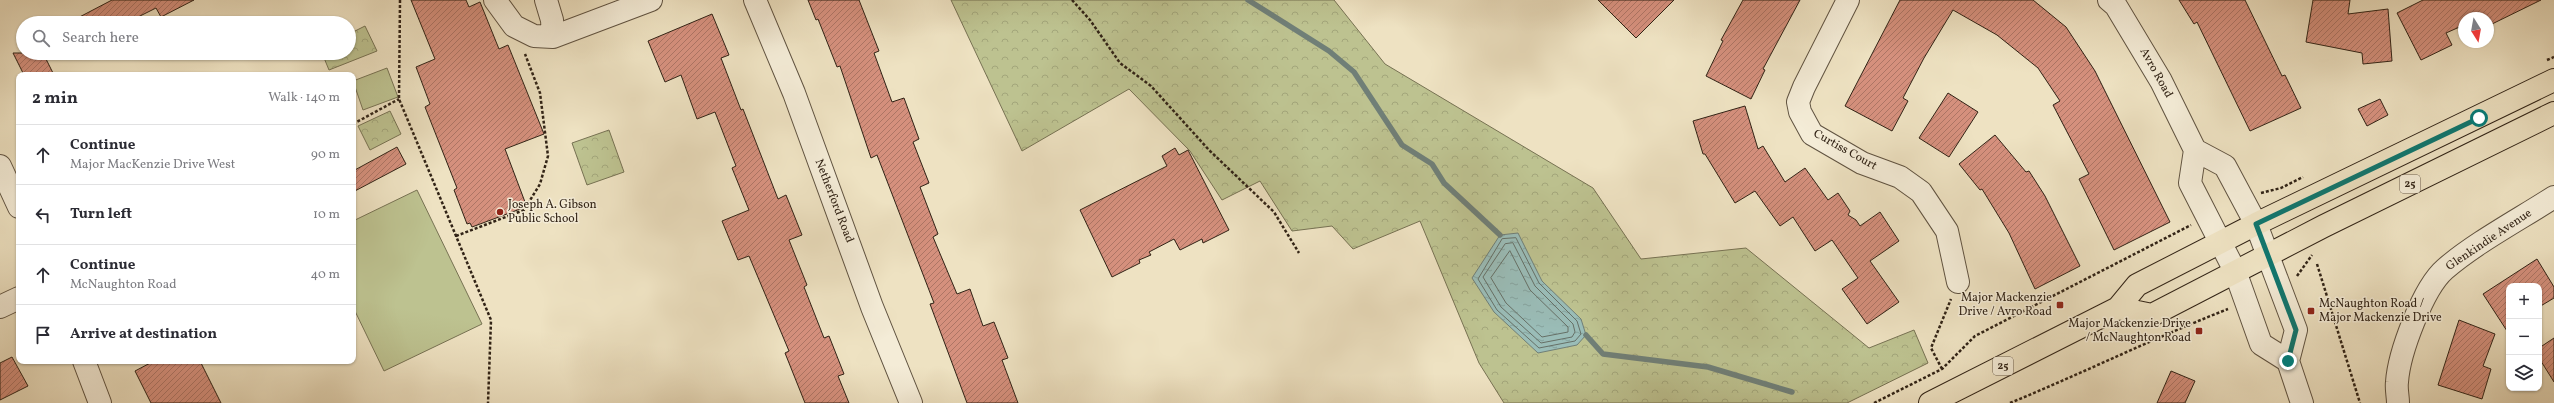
<!DOCTYPE html>
<html lang="en">
<head>
<meta charset="utf-8">
<style>
  :root { --surface:#fff; --page:#f7f7f7; --text:#2b2b33; --muted:#7c7c81; --line:#e1e1e2 }
  body { margin:0; font-family:Vollkorn,serif; background:var(--page); color:var(--text) }
  .controls { position:absolute; right:12px; bottom:12px; display:grid; overflow:hidden; border-radius:8px; box-shadow:0 1px 3px #0004 }
  .controls button { width:36px; height:36px; display:grid; place-items:center; padding:0; border:0; border-bottom:1px solid var(--line); background:var(--surface); color:var(--text); font:20px sans-serif }
  .compass { position:absolute; left:2458px; top:12px; width:36px; height:36px; border-radius:50%; background:var(--surface); box-shadow:0 1px 3px #0004; rotate:169deg }
  .stop { position:absolute; width:12px; height:12px; margin:-9px; border:3px solid #0f766e; border-radius:50%; background:#fff }
  .stop.end { background:#0f766e; border-color:#fff; box-shadow:0 1px 4px #0008 }
  .list { margin:0; padding:0; list-style:none }
  h2 { display:flex; justify-content:space-between; align-items:center; height:52px; margin:0; padding:0 16px; font-size:17px }
  h2 small { font-size:13px; font-weight:400; color:var(--muted) }
  .list li { display:grid; grid-template-columns:26px 1fr auto; gap:12px; align-items:center; box-sizing:border-box; height:60px; padding:0 16px; border-top:1px solid var(--line) }
  .list b { display:block; font-size:15px; white-space:nowrap }
  .list p { margin:0; font-size:13px; white-space:nowrap; color:var(--muted) }
  .list em { font-size:13px; font-style:normal; color:var(--muted) }
  .icon { flex:none; width:22px; height:22px; fill:none; stroke:currentColor; stroke-width:2; stroke-linecap:round; stroke-linejoin:round }
  .map { position:relative; flex:none; width:2554px; height:403px; overflow:hidden }
  .search { position:absolute; background:var(--surface); box-shadow:0 1px 3px #0004; left:16px; top:16px; width:340px; height:44px; display:flex; align-items:center; gap:10px; box-sizing:border-box; padding:0 14px; border-radius:22px; color:var(--muted); font-size:15px }
  .panel { position:absolute; background:var(--surface); box-shadow:0 1px 3px #0004; left:16px; top:72px; width:340px; height:292px; border-radius:8px }
  .map>svg:first-child { display:block }
</style>
</head>
<body>
<div class="map">
<svg width="2554" height="403" viewBox="0 0 2554 403">
  <defs>
    <pattern id="park-crowns" width="20" height="18" patternUnits="userSpaceOnUse"><rect width="20" height="18" fill="#bdc290"/><path d="M2 6a3 3 0 1 1 6 0M12 15a3 3 0 1 1 6 0" fill="none" stroke="#a3a67b"/></pattern>
    <pattern id="water-ripples" width="26" height="14" patternUnits="userSpaceOnUse"><rect width="26" height="14" fill="#9abdb8"/><path d="M2 4q2-2 4 0t4 0M15 11q2-2 4 0t4 0" fill="none" stroke="#85a29d"/></pattern>
    <pattern id="building-hatch" width="6" height="6" patternUnits="userSpaceOnUse"><rect width="6" height="6" fill="#d5907d"/><path d="M-1 1l2-2M0 6l6-6M5 7l2-2" fill="none" stroke="#ad7565"/></pattern>
  </defs>
  <rect width="100%" height="100%" fill="#eee2c2"/>
  <filter id="stains"><feTurbulence type="fractalNoise" baseFrequency=".005" numOctaves="4"/><feColorMatrix values="0 0 0 0 .2 0 0 0 0 .09 0 0 0 0 .02 0 0 0 .5 -.17"/></filter>
  <radialGradient id="worn" r=".72"><stop offset=".6" stop-color="#630" stop-opacity="0"/><stop offset="1" stop-color="#630" stop-opacity=".3"/></radialGradient>
  <path fill="url(#park-crowns)" stroke="#777253" d="M 951,0 L 1334,0 L 1385,64 L 1593,188 L 1641,259 L 1746,248 L 1869,348 L 1914,330 L 1928,363 L 1847,403 L 1504,403 L 1479,363 L 1420,221 L 1353,249 L 1332,226 L 1292,231 L 1260,181 L 1222,200 L 1190,151 L 1129,89 L 1022,151 Z
    M 365,26 L 377,51 L 329,70 L 322,53 L 349,53 L 349,34 Z
    M 390,111 L 401,134 L 370,150 L 358,126 Z
    M 609,130 L 624,172 L 587,185 L 572,143 Z"/>
  <path fill="#bdc290" stroke="#777253" d="M 387,68 L 398,97 L 363,110 L 353,81 Z
    M 417,190 L 482,324 L 384,371 L 353,307 L 353,221 Z"/>
  <path fill="url(#water-ripples)" stroke="#707f77" d="M 1518,233 L 1542,281 L 1581,319 L 1586,335 L 1577,345 L 1538,353 L 1494,312 L 1472,278 L 1500,235 Z"/>
  <g fill="none" stroke-linecap="round" stroke-linejoin="round">
    <path stroke="#667067" stroke-width="1" d="M 1516,238 L 1539,283 L 1577,321 L 1581,334 L 1575,341 L 1539,348 L 1497,310 L 1478,279 L 1502,239 Z
      M 1513,243 L 1535,286 L 1573,324 L 1575,332 L 1572,337 L 1541,343 L 1501,307 L 1483,277 L 1505,244 Z
      M 1510,251 L 1530,290 L 1568,327 L 1568,332 L 1542,337 L 1506,303 L 1491,278 Z"/>
    <path stroke="#707f77" stroke-width="5.5" d="M 1248,0 L 1329,51 L 1354,72 L 1402,145 L 1432,164 L 1444,183 L 1500,235
      M 1586,335 L 1603,354 L 1708,367 L 1792,392"/>
  </g>
  <path fill="url(#building-hatch)" stroke="#312316" d="M 112,0 L 194,0 L 161,17 L 156,8 L 126,23 L 68,23 Z
    M 411,0 L 466,0 L 469,7 L 480,2 L 499,49 L 508,45 L 544,134 L 505,149 L 525,202 L 522,204 L 523,208 L 472,227 L 470,223 L 467,224 L 454,190 L 457,188 L 425,107 L 430,104 L 416,67 L 435,59 Z
    M 808,0 L 859,0 L 879,51 L 874,53 L 892,102 L 904,98 L 919,139 L 913,142 L 929,183 L 920,187 L 938,234 L 933,237 L 957,294 L 970,289 L 983,326 L 994,322 L 1008,358 L 1002,360 L 1018,403 L 967,403 L 930,304 L 934,303 L 877,155 L 871,158 L 840,66 L 837,67 L 818,19 L 816,20 Z
    M 1598,0 L 1674,0 L 1636,38 Z
    M 1743,0 L 1800,0 L 1763,69 L 1765,70 L 1751,99 L 1706,76 L 1723,41 L 1721,40 Z
    M 1900,0 L 2033,0 L 2066,27 L 2095,71 L 2170,222 L 2114,250 L 2079,179 L 2089,174 L 2053,105 L 2060,101 L 2038,68 L 1997,35 L 1953,10 L 1924,58 L 1903,98 L 1908,101 L 1892,131 L 1845,106 Z
    M 2179,0 L 2245,0 L 2282,76 L 2285,75 L 2301,108 L 2250,131 L 2197,22 L 2194,24 Z
    M 2313,0 L 2350,0 L 2348,14 L 2388,9 L 2392,61 L 2363,64 L 2362,53 L 2306,42 Z
    M 2423,0 L 2541,0 L 2492,24 L 2489,18 L 2464,18 L 2464,25 L 2446,33 L 2452,45 L 2421,60 L 2397,13 Z
    M 712,14 L 729,55 L 721,58 L 741,110 L 743,109 L 778,199 L 786,195 L 802,235 L 789,240 L 807,285 L 804,287 L 824,338 L 829,336 L 844,374 L 838,376 L 849,403 L 805,403 L 785,353 L 789,351 L 749,256 L 738,260 L 722,221 L 749,210 L 732,168 L 736,166 L 715,112 L 697,119 L 681,75 L 665,82 L 648,41 Z
    M 13,53 L 43,53 L 54,75 L 24,75 Z
    M 1948,93 L 1978,112 L 1949,157 L 1919,138 Z
    M 2380,99 L 2388,115 L 2367,126 L 2358,109 Z
    M 1745,106 L 1758,149 L 1763,146 L 1785,182 L 1805,168 L 1828,200 L 1838,193 L 1850,211 L 1848,215 L 1856,220 L 1860,226 L 1880,212 L 1899,241 L 1870,261 L 1899,302 L 1867,324 L 1842,289 L 1858,278 L 1832,240 L 1815,251 L 1793,217 L 1780,226 L 1755,191 L 1735,203 L 1705,154 L 1703,154 L 1693,121 Z
    M 1995,135 L 2026,172 L 2029,171 L 2045,196 L 2080,266 L 2035,289 L 2009,233 L 1982,189 L 1980,190 L 1959,164 Z
    M 397,147 L 406,164 L 353,192 L 353,171 Z
    M 1175,148 L 1179,155 L 1188,150 L 1229,230 L 1203,243 L 1202,239 L 1180,250 L 1174,239 L 1149,252 L 1151,255 L 1139,260 L 1140,263 L 1112,277 L 1080,210 L 1167,166 L 1162,156 Z
    M 2537,259 L 2554,287 L 2554,298 L 2539,307 L 2539,286 L 2509,286 L 2509,334 L 2483,294 Z
    M 2459,320 L 2495,334 L 2483,366 L 2491,369 L 2482,399 L 2438,385 Z
    M 2554,338 L 2554,382 L 2539,358 L 2539,348 Z
    M 12,357 L 28,386 L 0,400 L 0,363 Z
    M 154,361 L 200,361 L 221,403 L 151,403 L 135,371 Z
    M 2171,371 L 2195,381 L 2185,403 L 2157,403 Z"/>
  <g fill="none" stroke-linecap="round" stroke-linejoin="round">
    <g stroke="#605341" stroke-width="24">
      <path id="minor" d="M 495,0 L 514,26 L 534,36 L 553,37 L 651,0
        M 546,0 L 552,20 L 553,37
        M 755,0 L 794,93 L 872,307 L 911,403
        M 1848,0 L 1804,87 L 1798,102 L 1800,112 L 1812,134 L 1862,163 L 1900,177 L 1921,192 L 1947,231 L 1958,282
        M 2109,0 L 2116,6 L 2161,81 L 2195,150 L 2190,183 L 2235,271 L 2261,344 L 2288,361
        M 2195,150 L 2225,166 L 2256,224 L 2296,330 L 2288,361 L 2302,403
        M 0,166 L 19,207
        M 0,307 L 19,298
        M 84,361 L 100,403
        M 2398,403 C 2398,396 2396,389 2397,382 C 2399,353 2423,288 2445,269 C 2475,243 2520,219 2554,197"/>
    </g>
    <g stroke="#312316" stroke-width="24">
      <path id="major" d="M 2118,308 L 2152,315 L 2324,226 L 2554,113
        M 1930,403 L 2118,308 L 2137,285 L 2256,224 L 2554,80"/>
    </g>
    <path stroke="#312316" stroke-width="2.5" stroke-dasharray="3 2" stroke-linecap="butt" d="M 400,0 L 399,99 L 491,320 L 488,403
      M 1072,0 L 1090,20 L 1120,63 L 1151,86 L 1209,150 L 1274,212 L 1299,253
      M 2547,60 L 2554,57
      M 353,124 L 399,99
      M 2261,193 L 2281,188 L 2303,177
      M 456,236 L 524,210 L 540,184 L 548,156 L 540,93 L 525,54
      M 2317,264 L 2360,403
      M 2297,276 L 2312,255
      M 1942,369 L 1931,348 L 1951,299
      M 1874,403 L 1942,369 L 1975,336 L 2191,225
      M 2010,403 C 2083,373 2154,338 2228,309"/>
    <use href="#minor" stroke="#f4ecd7" stroke-width="22"/>
    <use href="#major" stroke="#eee2c2" stroke-width="22"/>
  </g>
  <g fill="none" stroke-linecap="round" stroke-linejoin="round">
    <path stroke="#0f766e" stroke-width="5" d="M 2288,361 L 2296,330 L 2256,224 L 2479,118"/>
  </g>
  <g fill="#8f2418" stroke="#f4ecd7" stroke-width="1.5">
    <circle cx="500" cy="212" r="4"/>
    <rect x="2056" y="301" width="8" height="8" rx="2"/>
    <rect x="2307" y="307" width="8" height="8" rx="2"/>
    <rect x="2195" y="327" width="8" height="8" rx="2"/>
  </g>
  <g text-anchor="middle" dominant-baseline="central" stroke-width="3" stroke-linejoin="round" paint-order="stroke">
    <g fill="#f4ecd7" stroke="#6c5f50" stroke-width="1">
      <rect x="2400" y="175" width="20" height="18" rx="3"/>
      <rect x="1993" y="357" width="20" height="18" rx="3"/>
    </g>
    <g font-size="11" font-weight="bold" fill="#312316">
      <text x="2410" y="184">25</text>
      <text x="2003" y="366">25</text>
    </g>
    <g font-size="12" fill="#312316" stroke="#f4ecd7">
      <text transform="translate(2156 73) rotate(61)">Avro Road</text>
      <text transform="translate(1845 150) rotate(29)">Curtiss Court</text>
      <text transform="translate(834 201) rotate(69)">Netherford Road</text>
      <text transform="translate(2489 240) rotate(-34)">Glenkindie Avenue</text>
    </g>
    <g font-size="12" fill="#312316" stroke="#f4ecd7" text-anchor="start">
      <text x="508" y="205">Joseph A. Gibson<tspan x="508" dy="14">Public School</tspan></text>
      <text x="2052" y="298" text-anchor="end">Major Mackenzie<tspan x="2052" dy="14">Drive / Avro Road</tspan></text>
      <text x="2319" y="304">McNaughton Road /<tspan x="2319" dy="14">Major Mackenzie Drive</tspan></text>
      <text x="2191" y="324" text-anchor="end">Major Mackenzie Drive<tspan x="2191" dy="14">/ McNaughton Road</tspan></text>
    </g>
  </g>
  <rect width="100%" height="100%" filter="url(#stains)"/>
  <rect width="100%" height="100%" fill="url(#worn)"/>
</svg>
<div class="controls">
<button>+</button>
<button>−</button>
<button><svg class="icon" aria-label="layers" viewBox="0 0 24 24"><path d="M12 4l9 5-9 5-9-5zM3 14l9 5 9-5"/></svg></button>
</div>
<svg class="compass" viewBox="-18 -18 36 36"><path d="M0-13l5 13h-10z" fill="#e53935"/><path d="M0 13l5-13h-10z" fill="#7c7c81"/></svg>
<div class="stop" style="left:2479px;top:118px"></div>
<div class="stop end" style="left:2288px;top:361px"></div>
<div class="search"><svg class="icon" aria-label="search" viewBox="0 0 24 24"><circle cx="10" cy="10" r="6"/><path d="M15 15l6 6"/></svg>Search here</div>
<section class="panel">
<h2>2 min<small>Walk · 140 m</small></h2>
<ul class="list">
<li><svg class="icon" aria-label="ahead" viewBox="0 0 24 24"><path d="M12 20V5M6 11l6-6 6 6"/></svg><div><b>Continue</b><p>Major MacKenzie Drive West</p></div><em>90 m</em></li>
<li><svg class="icon" aria-label="left" viewBox="0 0 24 24"><path d="M17 20v-9H6M10 6l-5 5 5 5"/></svg><div><b>Turn left</b></div><em>10 m</em></li>
<li><svg class="icon" aria-label="ahead" viewBox="0 0 24 24"><path d="M12 20V5M6 11l6-6 6 6"/></svg><div><b>Continue</b><p>McNaughton Road</p></div><em>40 m</em></li>
<li><svg class="icon" aria-label="arrive" viewBox="0 0 24 24"><path d="M6 21V4h12l-3 4 3 4H6"/></svg><div><b>Arrive at destination</b></div></li>
</ul>
</section>
</div>
</body>
</html>
